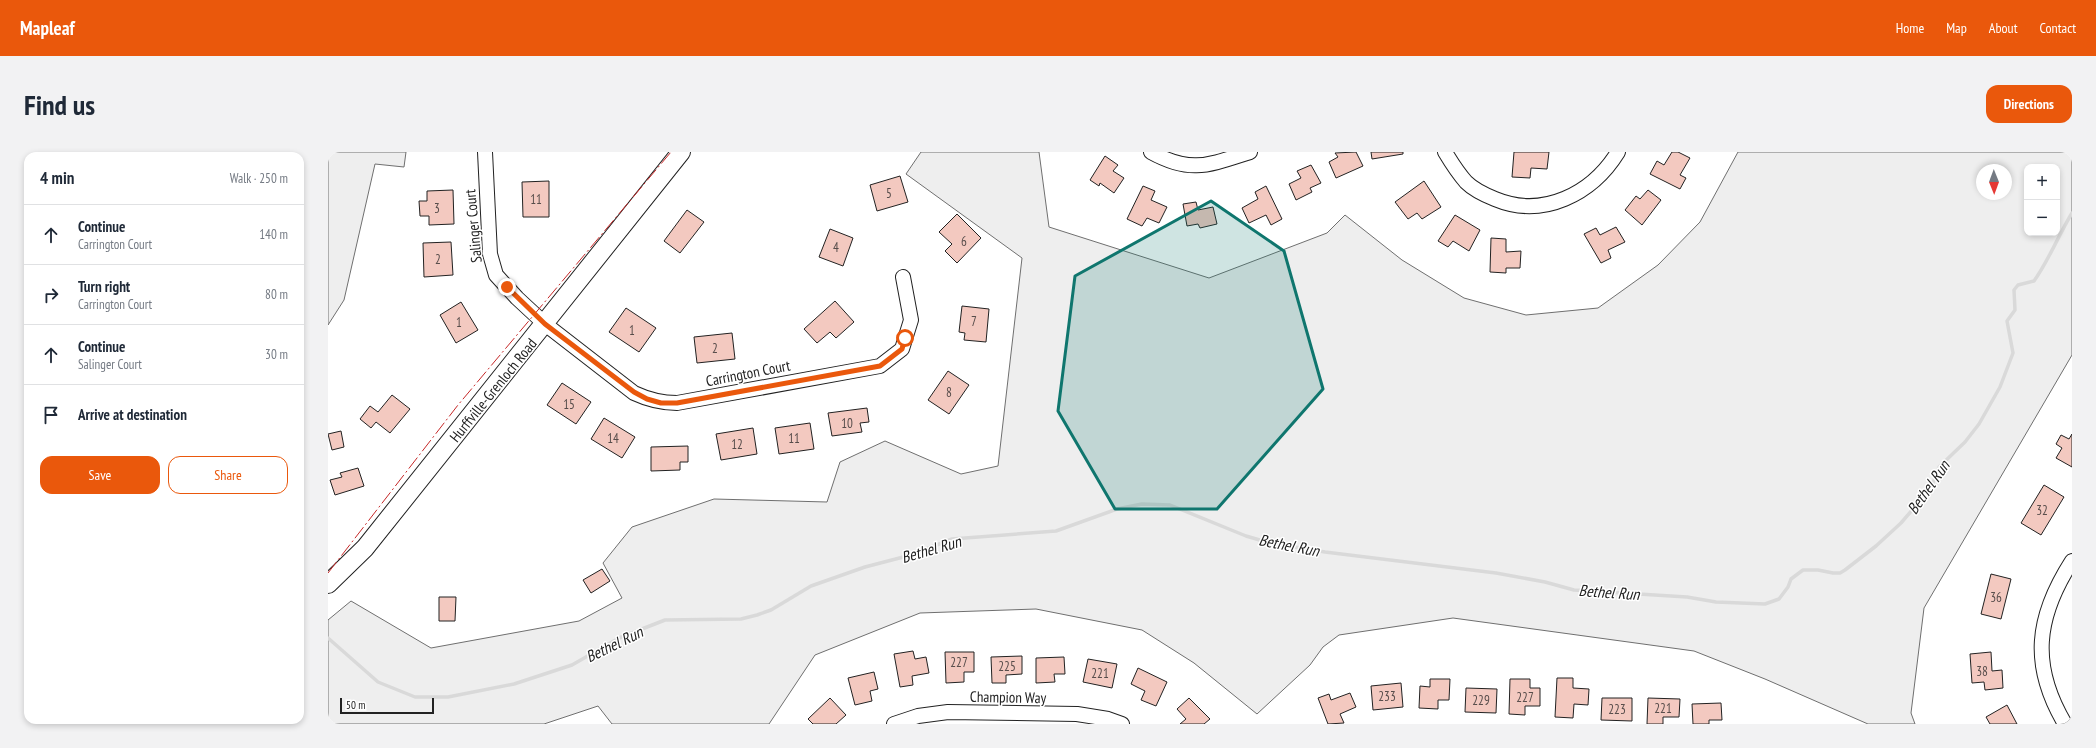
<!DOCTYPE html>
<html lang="en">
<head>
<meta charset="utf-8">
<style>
  :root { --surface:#fff; --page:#f2f2f3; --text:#1f2937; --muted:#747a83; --line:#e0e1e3; --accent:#ea580c }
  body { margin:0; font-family:"PT Sans Narrow",sans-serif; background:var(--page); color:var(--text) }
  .controls { position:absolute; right:12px; top:12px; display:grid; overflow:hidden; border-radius:8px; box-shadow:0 2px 6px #0003 }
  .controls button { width:36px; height:36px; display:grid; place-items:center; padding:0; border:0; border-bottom:1px solid var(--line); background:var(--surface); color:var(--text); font:20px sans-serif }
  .compass { position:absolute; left:1648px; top:12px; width:36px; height:36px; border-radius:50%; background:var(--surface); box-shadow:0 2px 6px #0003; rotate:179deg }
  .scale { position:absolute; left:12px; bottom:10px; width:94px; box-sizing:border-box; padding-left:4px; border:2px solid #222; border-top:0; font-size:11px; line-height:14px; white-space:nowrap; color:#222; -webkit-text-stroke:3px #fff; paint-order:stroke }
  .stop { position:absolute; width:12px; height:12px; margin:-9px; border:3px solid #ea580c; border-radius:50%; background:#fff }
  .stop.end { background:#ea580c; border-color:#fff; box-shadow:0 1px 4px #0008 }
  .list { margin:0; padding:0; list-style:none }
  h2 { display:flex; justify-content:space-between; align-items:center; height:52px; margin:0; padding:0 16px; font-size:17px }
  h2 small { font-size:13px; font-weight:400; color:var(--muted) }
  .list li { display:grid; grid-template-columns:26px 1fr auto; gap:12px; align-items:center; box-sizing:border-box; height:60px; padding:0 16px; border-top:1px solid var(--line) }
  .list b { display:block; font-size:15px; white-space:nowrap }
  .list p { margin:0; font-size:13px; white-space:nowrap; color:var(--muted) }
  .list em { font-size:13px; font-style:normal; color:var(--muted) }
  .actions { display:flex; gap:8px; padding:12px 16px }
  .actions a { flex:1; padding:9px 0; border:1px solid var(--accent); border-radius:12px; text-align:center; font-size:14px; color:var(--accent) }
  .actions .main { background:var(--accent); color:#fff }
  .icon { flex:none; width:22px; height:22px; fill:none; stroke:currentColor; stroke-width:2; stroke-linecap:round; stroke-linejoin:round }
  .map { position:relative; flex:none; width:1744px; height:572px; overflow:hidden; border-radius:12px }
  header { display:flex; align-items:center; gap:24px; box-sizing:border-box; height:56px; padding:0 20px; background:var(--accent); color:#fff }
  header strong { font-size:19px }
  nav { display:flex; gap:22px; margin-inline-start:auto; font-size:14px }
  .intro { display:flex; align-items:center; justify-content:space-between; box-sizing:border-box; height:96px; padding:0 24px }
  h1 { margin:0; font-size:28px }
  .button { padding:10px 18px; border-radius:12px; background:var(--accent); color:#fff; font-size:14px; font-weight:700 }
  main { display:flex; gap:24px; padding:0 24px }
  aside { flex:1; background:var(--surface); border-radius:12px; box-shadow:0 2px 6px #0003 }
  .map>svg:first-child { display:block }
</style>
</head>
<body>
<header>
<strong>Mapleaf</strong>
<nav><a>Home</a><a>Map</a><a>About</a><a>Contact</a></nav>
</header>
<div class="intro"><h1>Find us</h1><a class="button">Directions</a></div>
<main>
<aside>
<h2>4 min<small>Walk · 250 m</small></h2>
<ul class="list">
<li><svg class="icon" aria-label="ahead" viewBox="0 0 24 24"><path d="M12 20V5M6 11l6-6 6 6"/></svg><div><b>Continue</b><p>Carrington Court</p></div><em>140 m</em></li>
<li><svg class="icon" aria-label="right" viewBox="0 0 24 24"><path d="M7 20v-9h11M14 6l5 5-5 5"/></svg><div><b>Turn right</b><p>Carrington Court</p></div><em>80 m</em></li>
<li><svg class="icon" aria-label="ahead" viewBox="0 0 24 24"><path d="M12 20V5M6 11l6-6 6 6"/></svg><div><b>Continue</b><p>Salinger Court</p></div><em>30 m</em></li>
<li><svg class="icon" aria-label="arrive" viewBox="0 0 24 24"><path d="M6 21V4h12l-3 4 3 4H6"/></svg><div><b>Arrive at destination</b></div></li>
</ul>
<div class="actions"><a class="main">Save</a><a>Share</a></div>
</aside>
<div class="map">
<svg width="1744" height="572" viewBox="0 0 1744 572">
  <rect width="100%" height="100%" fill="#fff"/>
  <path fill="#eee" stroke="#6f6f6f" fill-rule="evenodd" d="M 0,0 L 78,0 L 76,15 L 47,12 L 16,148 L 0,173 Z
    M 593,0 L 711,0 L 721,75 L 881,126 L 999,81 L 1017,63 L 1074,108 L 1136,146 L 1198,163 L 1270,156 L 1330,113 L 1372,70 L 1410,0 L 1744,0 L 1744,203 L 1596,456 L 1583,561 L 1587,572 L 1540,572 L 1437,527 L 1366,499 L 1125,466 L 1011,483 L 995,495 L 982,513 L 929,562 L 866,511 L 814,478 L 708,457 L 592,461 L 487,503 L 441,572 L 284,572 L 270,554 L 216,572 L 0,572 L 0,468 L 23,449 L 103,496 L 251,469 L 294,446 L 275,411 L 304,375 L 386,347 L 499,350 L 512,310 L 557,289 L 633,322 L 670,314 L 694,106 L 578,22 ZM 1699,15 L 1729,15 L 1729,81 L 1699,81 ZM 1654,18 L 1678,18 L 1678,42 L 1654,42 Z"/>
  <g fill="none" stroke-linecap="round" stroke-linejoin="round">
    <path stroke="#d9d9d9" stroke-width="3.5" d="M 0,486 L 50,530 L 87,545 L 120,545 L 186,532 L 244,513 L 291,486 L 337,468 L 413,467 L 429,463 L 443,458 L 483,434 L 537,415 L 583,403 L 624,387 L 728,379 L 789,357 L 814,352 L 842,353 L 918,384 L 942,391 L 997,400 L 1168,421 L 1217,430 L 1246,438 L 1359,445 L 1388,450 L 1437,452 L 1451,447 L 1460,435 L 1463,427 L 1475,418 L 1490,418 L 1505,421 L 1512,421 L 1517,418 L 1548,394 L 1573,371 L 1603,336 L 1611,315 L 1637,290 L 1651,272 L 1672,235 L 1685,201 L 1679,169 L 1687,158 L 1686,138 L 1690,133 L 1706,129 C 1721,108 1730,84 1744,61"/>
  </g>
  <path fill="#f3c9c0" stroke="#222" d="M 1028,0 L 1035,14 L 1008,26 L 1001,10 L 1010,5 L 1007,1 Z
    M 1043,0 L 1075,0 L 1075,2 L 1044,7 Z
    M 1186,0 L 1221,0 L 1219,17 L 1203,16 L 1202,26 L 1184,25 Z
    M 1344,0 L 1350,0 L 1362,6 L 1352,23 L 1358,26 L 1352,37 L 1322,22 L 1329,9 L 1336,13 Z
    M 777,4 L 790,13 L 785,19 L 796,26 L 786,41 L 772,31 L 771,34 L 762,28 Z
    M 983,13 L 993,31 L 982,36 L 984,40 L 968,48 L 961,32 L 973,26 L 969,19 Z
    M 572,24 L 580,50 L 549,59 L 542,33 Z
    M 221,29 L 221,65 L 195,65 L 194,30 Z
    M 1096,29 L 1113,55 L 1094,67 L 1089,61 L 1080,67 L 1067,50 Z
    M 815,34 L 827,39 L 823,48 L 839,55 L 831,71 L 819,66 L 814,74 L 799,67 Z
    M 938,34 L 954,67 L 943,73 L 938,63 L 921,71 L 914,56 L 930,47 L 927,40 Z
    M 125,38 L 126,72 L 101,73 L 101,64 L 92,64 L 91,49 L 99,49 L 99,39 Z
    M 1320,38 L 1333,48 L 1314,73 L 1297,58 L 1308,44 L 1312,47 Z
    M 868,50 L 870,58 L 885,55 L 889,72 L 872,76 L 870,72 L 859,74 L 855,52 Z
    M 359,58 L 376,70 L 352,101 L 336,89 Z
    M 629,62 L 653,86 L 629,111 L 617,99 L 624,92 L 611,80 Z
    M 1127,63 L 1152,78 L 1141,99 L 1125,89 L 1120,95 L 1110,89 Z
    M 1288,75 L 1297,90 L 1280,98 L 1283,106 L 1273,111 L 1256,82 L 1268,76 L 1272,83 Z
    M 502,77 L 525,86 L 515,114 L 491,105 Z
    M 1163,86 L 1178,87 L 1178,100 L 1193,99 L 1192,116 L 1178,116 L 1178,121 L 1162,120 Z
    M 123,90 L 125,123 L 96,125 L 95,91 Z
    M 507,149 L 526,170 L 508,186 L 502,180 L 489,191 L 476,177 Z
    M 133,150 L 150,178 L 128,191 L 112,163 Z
    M 634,154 L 661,157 L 658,190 L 636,188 L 637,181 L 631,180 Z
    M 298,156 L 328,176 L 311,200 L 281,180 Z
    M 404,181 L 407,207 L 369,211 L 366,185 Z
    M 620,219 L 641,233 L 621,262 L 600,248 Z
    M 234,231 L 263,250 L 248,272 L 219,253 Z
    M 64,243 L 82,257 L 62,281 L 48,270 L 43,276 L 32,267 L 42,254 L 50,260 Z
    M 539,256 L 541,270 L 532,271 L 534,280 L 504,284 L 500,261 Z
    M 276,266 L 307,285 L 294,306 L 263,287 Z
    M 482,271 L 486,297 L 451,302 L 447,276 Z
    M 425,276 L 429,302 L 393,308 L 388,282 Z
    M 13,279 L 16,295 L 4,298 L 0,282 Z
    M 1744,282 L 1744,315 L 1728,306 L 1734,296 L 1728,292 L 1733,283 L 1741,287 Z
    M 360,294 L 360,310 L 352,310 L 352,318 L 323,319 L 323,295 Z
    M 30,316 L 36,334 L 7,343 L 2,328 L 14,325 L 12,321 Z
    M 1716,333 L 1736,345 L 1713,383 L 1693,371 Z
    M 274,417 L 282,429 L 263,441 L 255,428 Z
    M 1663,422 L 1683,427 L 1673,467 L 1653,462 Z
    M 111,445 L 128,445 L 127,469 L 111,469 Z
    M 585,499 L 587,507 L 598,505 L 601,521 L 584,524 L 585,533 L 572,535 L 566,502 Z
    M 617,500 L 646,500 L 646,520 L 636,520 L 636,530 L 618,531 Z
    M 1663,500 L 1664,519 L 1674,518 L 1675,536 L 1657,538 L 1656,530 L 1644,531 L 1642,502 Z
    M 694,504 L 694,522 L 678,523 L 678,531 L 664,531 L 663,505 Z
    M 736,505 L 737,522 L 726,522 L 727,530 L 708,531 L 708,506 Z
    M 760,507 L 789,512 L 784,536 L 755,530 Z
    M 810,516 L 839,530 L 828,554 L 813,548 L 817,539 L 803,532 Z
    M 546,520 L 550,537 L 542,539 L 544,549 L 527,553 L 520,526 Z
    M 1229,526 L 1245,526 L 1245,536 L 1261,537 L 1260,553 L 1246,552 L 1245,566 L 1227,565 Z
    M 1102,527 L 1122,527 L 1121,548 L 1110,548 L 1110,557 L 1091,556 L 1092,534 L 1102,535 Z
    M 1182,527 L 1202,527 L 1202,536 L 1212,536 L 1212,554 L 1197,554 L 1197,563 L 1181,562 Z
    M 1073,531 L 1075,555 L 1045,558 L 1043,534 Z
    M 1138,536 L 1169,537 L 1168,561 L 1137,560 Z
    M 1022,541 L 1028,555 L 1012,562 L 1016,571 L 1000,572 L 990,546 L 1001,542 L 1003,548 Z
    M 502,546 L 518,563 L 508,572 L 485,572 L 480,567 Z
    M 861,546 L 882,567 L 876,572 L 852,572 L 858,567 L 849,557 Z
    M 1274,546 L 1304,546 L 1304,569 L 1273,568 Z
    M 1320,546 L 1352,547 L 1351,565 L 1335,565 L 1335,572 L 1319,572 Z
    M 1393,551 L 1394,568 L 1381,568 L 1381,572 L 1365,572 L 1364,552 Z
    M 1679,553 L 1689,572 L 1662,572 L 1658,565 Z"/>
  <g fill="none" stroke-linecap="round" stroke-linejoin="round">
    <g stroke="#222" stroke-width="16">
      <path id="minor" d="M 157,0 L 162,102 L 168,123 L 189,146 L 217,172 L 306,241 C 321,248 333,251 349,251 L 552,214 L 574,197 L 583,168 L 575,125
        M 823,0 C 863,22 881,13 922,0
        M 1117,0 C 1123,10 1130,21 1138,30 C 1146,38 1157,43 1167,47 C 1215,67 1264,42 1290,0
        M 566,572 L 590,564 L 620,560 L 749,562 L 780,567 L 794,572
        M 1737,572 C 1702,513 1708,465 1744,409"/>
    </g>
    <g stroke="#222" stroke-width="20">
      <path id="major" d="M 0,432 L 37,396 L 353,0"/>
    </g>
    <use href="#minor" stroke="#fff" stroke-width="14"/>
    <use href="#major" stroke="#fff" stroke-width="18"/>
    <path stroke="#c62828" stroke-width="1" stroke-dasharray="14 3 2 3" stroke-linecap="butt" d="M 0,421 L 130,253 L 343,0"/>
  </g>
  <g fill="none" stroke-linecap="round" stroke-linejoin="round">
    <path stroke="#ea580c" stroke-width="5" d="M 179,135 L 217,172 L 306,240 L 319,247 L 333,251 L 349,251 L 552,214 L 574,197 L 577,186"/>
  </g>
  <path fill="#0f766e" fill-opacity="0.2" stroke="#0f766e" stroke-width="3" stroke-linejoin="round" d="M 883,49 L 956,99 L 995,237 L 889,357 L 787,357 L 730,259 L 747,124 Z"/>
  <g text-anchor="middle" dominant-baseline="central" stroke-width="3" stroke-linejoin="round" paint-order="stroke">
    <g font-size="13" fill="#564c4a">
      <text x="561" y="41">5</text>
      <text x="208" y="47">11</text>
      <text x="109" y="56">3</text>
      <text x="636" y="89">6</text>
      <text x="508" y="95">4</text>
      <text x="110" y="107">2</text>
      <text x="646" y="169">7</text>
      <text x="131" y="170">1</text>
      <text x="304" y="178">1</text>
      <text x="387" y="196">2</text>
      <text x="621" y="240">8</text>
      <text x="241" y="252">15</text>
      <text x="519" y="271">10</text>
      <text x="285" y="286">14</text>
      <text x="466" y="286">11</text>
      <text x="409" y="292">12</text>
      <text x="1714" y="358">32</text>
      <text x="1668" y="445">36</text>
      <text x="631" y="510">227</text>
      <text x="679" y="514">225</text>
      <text x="1654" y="519">38</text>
      <text x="772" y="521">221</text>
      <text x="1059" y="544">233</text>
      <text x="1197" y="545">227</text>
      <text x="1153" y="548">229</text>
      <text x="1335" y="556">221</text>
      <text x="1289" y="557">223</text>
    </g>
    <g font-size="15" fill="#222" stroke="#fff">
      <text transform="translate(145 74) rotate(-95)">Salinger Court</text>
      <text transform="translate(420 221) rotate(-11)">Carrington Court</text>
      <text transform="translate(165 238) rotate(-51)">Hurffville-Grenloch Road</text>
      <text transform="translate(680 545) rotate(1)">Champion Way</text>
    </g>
    <g font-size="16" font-style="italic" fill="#222" stroke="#fff">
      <text transform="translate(1600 335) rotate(-55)">Bethel Run</text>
      <text transform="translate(961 393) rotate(11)">Bethel Run</text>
      <text transform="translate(603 397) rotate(-16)">Bethel Run</text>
      <text transform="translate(1281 440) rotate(4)">Bethel Run</text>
      <text transform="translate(286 492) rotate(-26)">Bethel Run</text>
    </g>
  </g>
</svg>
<div class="controls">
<button>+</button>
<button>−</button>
</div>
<svg class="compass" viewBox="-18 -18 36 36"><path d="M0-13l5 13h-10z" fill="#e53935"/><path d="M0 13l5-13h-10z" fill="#747a83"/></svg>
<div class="scale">50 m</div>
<div class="stop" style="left:577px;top:186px"></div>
<div class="stop end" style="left:179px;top:135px"></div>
</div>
</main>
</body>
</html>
